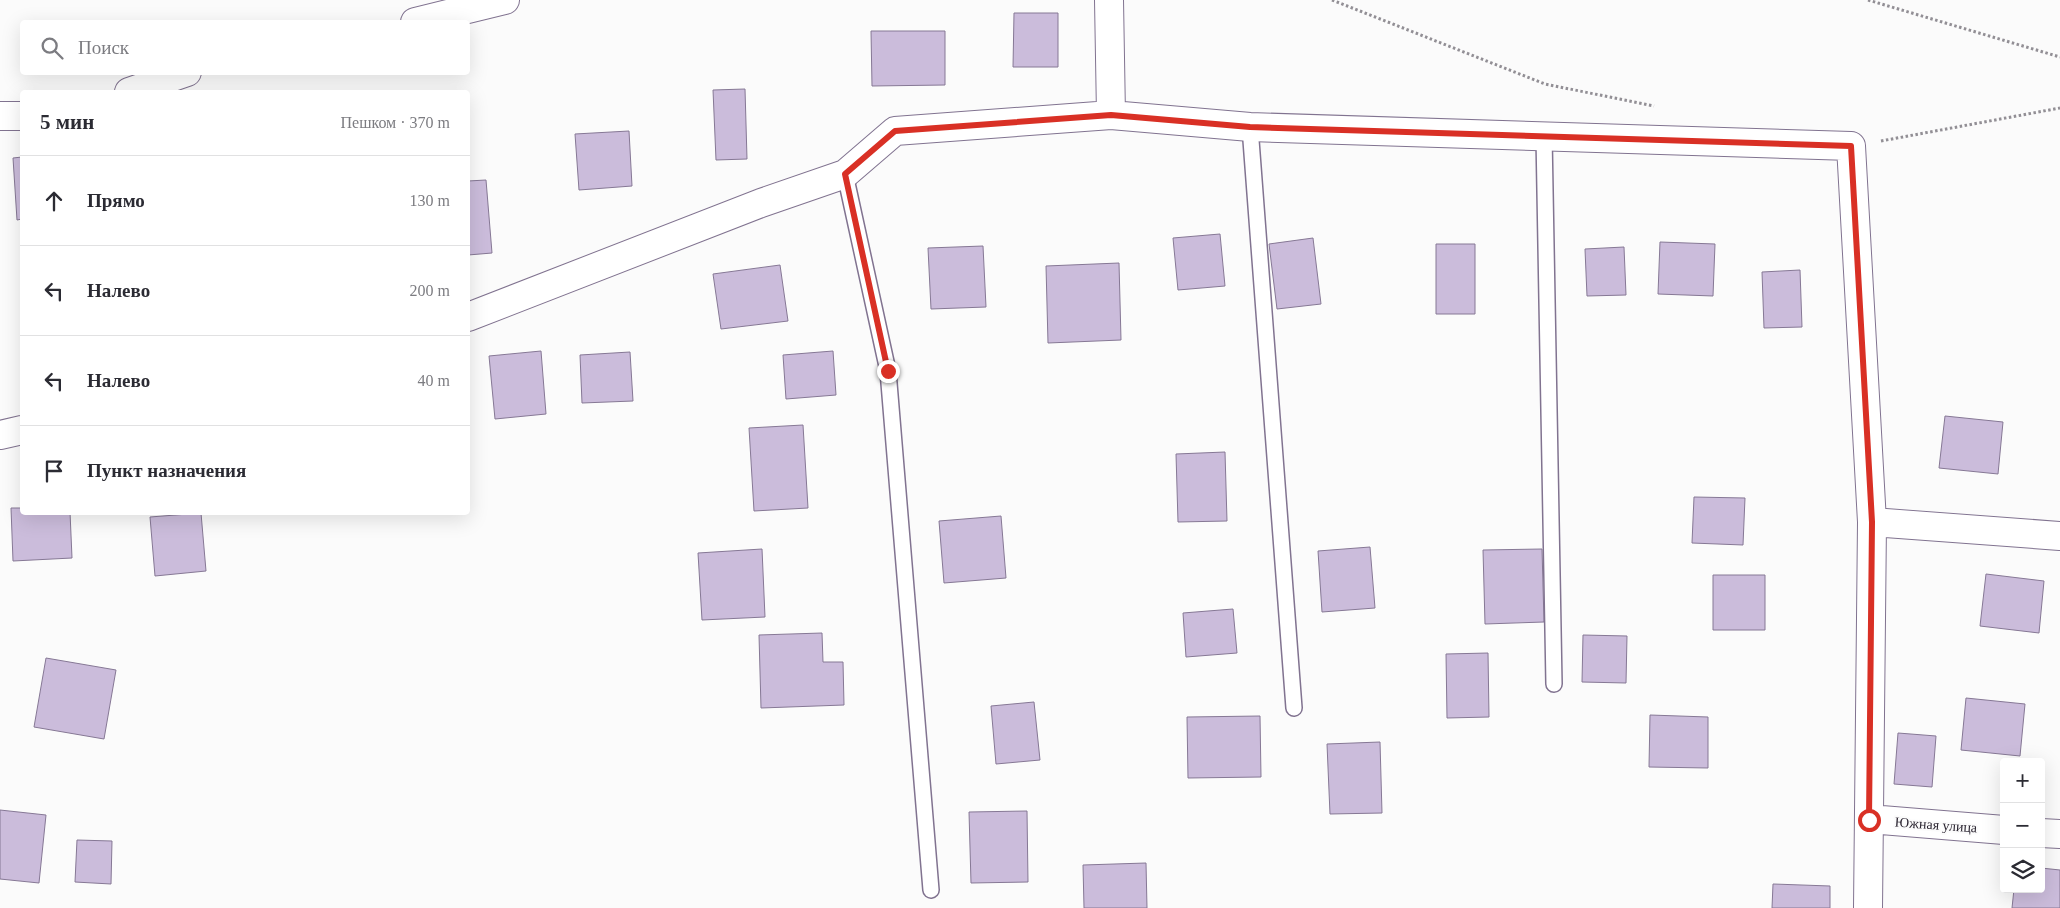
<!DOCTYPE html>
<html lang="ru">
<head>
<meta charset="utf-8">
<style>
  :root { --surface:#fff; --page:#f7f7f7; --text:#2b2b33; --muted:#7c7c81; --line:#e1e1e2 }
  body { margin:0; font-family:Georgia,serif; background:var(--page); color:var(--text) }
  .controls { position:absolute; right:15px; bottom:15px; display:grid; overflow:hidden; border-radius:5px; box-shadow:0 5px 20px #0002 }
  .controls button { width:45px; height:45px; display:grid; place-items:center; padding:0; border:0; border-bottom:1px solid var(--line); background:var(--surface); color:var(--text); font:25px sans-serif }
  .stop { position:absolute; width:15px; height:15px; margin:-11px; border:4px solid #d93025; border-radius:50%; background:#fff }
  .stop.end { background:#d93025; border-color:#fff; box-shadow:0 1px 5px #0008 }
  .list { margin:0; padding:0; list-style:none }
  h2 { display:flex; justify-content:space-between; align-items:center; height:65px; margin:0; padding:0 20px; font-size:21px }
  h2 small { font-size:16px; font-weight:400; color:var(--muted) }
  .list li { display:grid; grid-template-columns:32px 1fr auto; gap:15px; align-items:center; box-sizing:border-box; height:90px; padding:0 20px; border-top:1px solid var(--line) }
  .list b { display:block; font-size:19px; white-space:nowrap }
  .list em { font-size:16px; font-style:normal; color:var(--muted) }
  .icon { flex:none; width:28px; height:28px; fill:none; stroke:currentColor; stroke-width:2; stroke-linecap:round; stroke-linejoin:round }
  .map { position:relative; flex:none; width:2060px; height:908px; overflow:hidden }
  .search { position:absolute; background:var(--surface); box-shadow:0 5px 20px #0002; left:20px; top:20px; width:450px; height:55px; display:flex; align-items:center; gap:12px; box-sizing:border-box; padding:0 18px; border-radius:5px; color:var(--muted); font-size:19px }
  .panel { position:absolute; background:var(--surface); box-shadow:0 5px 20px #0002; left:20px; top:90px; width:450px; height:425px; border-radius:5px }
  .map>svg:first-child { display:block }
</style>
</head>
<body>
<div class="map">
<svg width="2060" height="908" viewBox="0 0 2060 908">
  <rect width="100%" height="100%" fill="#fbfbfb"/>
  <path fill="#cbbcdb" stroke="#867895" d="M 1014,13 L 1058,13 L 1058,67 L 1013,67 Z
    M 871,31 L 945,31 L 945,85 L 872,86 Z
    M 745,89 L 747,159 L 716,160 L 713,90 Z
    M 629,131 L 632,186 L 579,190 L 575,134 Z
    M 22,157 L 22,219 L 17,220 L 13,158 Z
    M 486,180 L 492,253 L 468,255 L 468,181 Z
    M 1220,234 L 1225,286 L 1178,290 L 1173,238 Z
    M 1313,238 L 1321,304 L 1277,309 L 1269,244 Z
    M 1660,242 L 1715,244 L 1713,296 L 1658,294 Z
    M 1436,244 L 1475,244 L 1475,314 L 1436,314 Z
    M 983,246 L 986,307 L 931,309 L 928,248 Z
    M 1624,247 L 1626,295 L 1587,296 L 1585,249 Z
    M 1119,263 L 1121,340 L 1048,343 L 1046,266 Z
    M 780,265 L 788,321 L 721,329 L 713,274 Z
    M 1800,270 L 1802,327 L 1764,328 L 1762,272 Z
    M 541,351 L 546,414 L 495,419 L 489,356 Z
    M 833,351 L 836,395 L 786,399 L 783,355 Z
    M 630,352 L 633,401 L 582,403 L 580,355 Z
    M 1945,416 L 2003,422 L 1998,474 L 1939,468 Z
    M 803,425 L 808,508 L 754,511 L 749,428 Z
    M 1225,452 L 1227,521 L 1178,522 L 1176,454 Z
    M 1694,497 L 1745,498 L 1743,545 L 1692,543 Z
    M 11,508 L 22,508 L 22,512 L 70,512 L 72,558 L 13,561 Z
    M 201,513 L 206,571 L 155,576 L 150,517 Z
    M 1001,516 L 1006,578 L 944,583 L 939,521 Z
    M 1370,547 L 1375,608 L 1322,612 L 1318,551 Z
    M 762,549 L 765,617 L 702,620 L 698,553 Z
    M 1542,549 L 1544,622 L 1485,624 L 1483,550 Z
    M 1986,574 L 2044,581 L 2039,633 L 1980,626 Z
    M 1713,575 L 1765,575 L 1765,630 L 1713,630 Z
    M 1233,609 L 1237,653 L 1186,657 L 1183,613 Z
    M 822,633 L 823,662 L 843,662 L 844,705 L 761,708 L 759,635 Z
    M 1583,635 L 1627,636 L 1626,683 L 1582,682 Z
    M 1488,653 L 1489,717 L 1447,718 L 1446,654 Z
    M 46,658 L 116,670 L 104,739 L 34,727 Z
    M 1966,698 L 2025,704 L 2020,756 L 1961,750 Z
    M 1034,702 L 1040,760 L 996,764 L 991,706 Z
    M 1650,715 L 1708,717 L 1708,768 L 1649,767 Z
    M 1260,716 L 1261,777 L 1188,778 L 1187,717 Z
    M 1898,733 L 1936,736 L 1932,787 L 1894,784 Z
    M 1380,742 L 1382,813 L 1330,814 L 1327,744 Z
    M 0,810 L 46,815 L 39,883 L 0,879 Z
    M 1027,811 L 1028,882 L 971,883 L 969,812 Z
    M 77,840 L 112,841 L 111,884 L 75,882 Z
    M 1146,863 L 1147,908 L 1084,908 L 1083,865 Z
    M 2041,868 L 2060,870 L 2060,908 L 2012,908 L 2014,889 L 2041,889 Z
    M 1773,884 L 1830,886 L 1830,908 L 1772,908 Z"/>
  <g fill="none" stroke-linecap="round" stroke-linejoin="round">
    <g stroke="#817390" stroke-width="18">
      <path id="lane" d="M 1250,127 L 1294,708
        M 1544,136 L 1554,684
        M 845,174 L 888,371 L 931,890"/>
    </g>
    <g stroke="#817390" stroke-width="30">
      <path id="street" d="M 1109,0 L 1111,115
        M 415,22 L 505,0
        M 129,92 L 187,72
        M 0,116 L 22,116
        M 468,317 L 761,203 L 845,174 L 895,131 L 1111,115 L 1250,127 L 1851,146 L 1872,522 L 1868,908
        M 0,435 L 22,430
        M 1872,522 L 2060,536
        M 1869,819 L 2004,830
        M 2041,833 L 2060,834"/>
    </g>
    <path stroke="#928f95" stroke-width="3" stroke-dasharray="2.5 2.5" stroke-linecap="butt" d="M 1332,0 L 1545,84 L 1654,106
      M 1868,0 L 2060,57
      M 1881,141 L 2060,108"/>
    <use href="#lane" stroke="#fff" stroke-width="15"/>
    <use href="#street" stroke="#fff" stroke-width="28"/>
  </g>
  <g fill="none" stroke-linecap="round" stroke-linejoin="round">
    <path stroke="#d93025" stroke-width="6" d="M 888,371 L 845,174 L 895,131 L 1111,115 L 1250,127 L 1851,146 L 1872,522 L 1869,820"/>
  </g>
  <g text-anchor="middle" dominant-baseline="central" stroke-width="4" stroke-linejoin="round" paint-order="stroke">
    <g font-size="14" fill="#2b2531" stroke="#fbfbfb">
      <text transform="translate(1936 825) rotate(4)">Южная улица</text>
    </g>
  </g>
</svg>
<div class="controls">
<button>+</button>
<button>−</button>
<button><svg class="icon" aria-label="layers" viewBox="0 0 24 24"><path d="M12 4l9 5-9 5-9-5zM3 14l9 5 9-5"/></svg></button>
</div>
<div class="stop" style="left:1869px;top:820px"></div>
<div class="stop end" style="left:888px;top:371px"></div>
<div class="search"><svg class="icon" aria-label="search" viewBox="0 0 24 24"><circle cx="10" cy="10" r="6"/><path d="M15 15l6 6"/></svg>Поиск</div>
<section class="panel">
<h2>5 мин<small>Пешком · 370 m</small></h2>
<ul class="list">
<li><svg class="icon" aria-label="ahead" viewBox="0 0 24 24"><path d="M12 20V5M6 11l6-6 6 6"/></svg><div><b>Прямо</b></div><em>130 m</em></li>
<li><svg class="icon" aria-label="left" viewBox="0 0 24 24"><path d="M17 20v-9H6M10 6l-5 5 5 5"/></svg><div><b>Налево</b></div><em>200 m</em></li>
<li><svg class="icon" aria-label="left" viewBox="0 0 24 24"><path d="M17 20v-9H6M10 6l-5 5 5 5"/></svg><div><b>Налево</b></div><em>40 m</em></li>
<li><svg class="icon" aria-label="arrive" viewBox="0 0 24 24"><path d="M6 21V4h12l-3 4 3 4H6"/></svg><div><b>Пункт назначения</b></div></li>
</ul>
</section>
</div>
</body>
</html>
